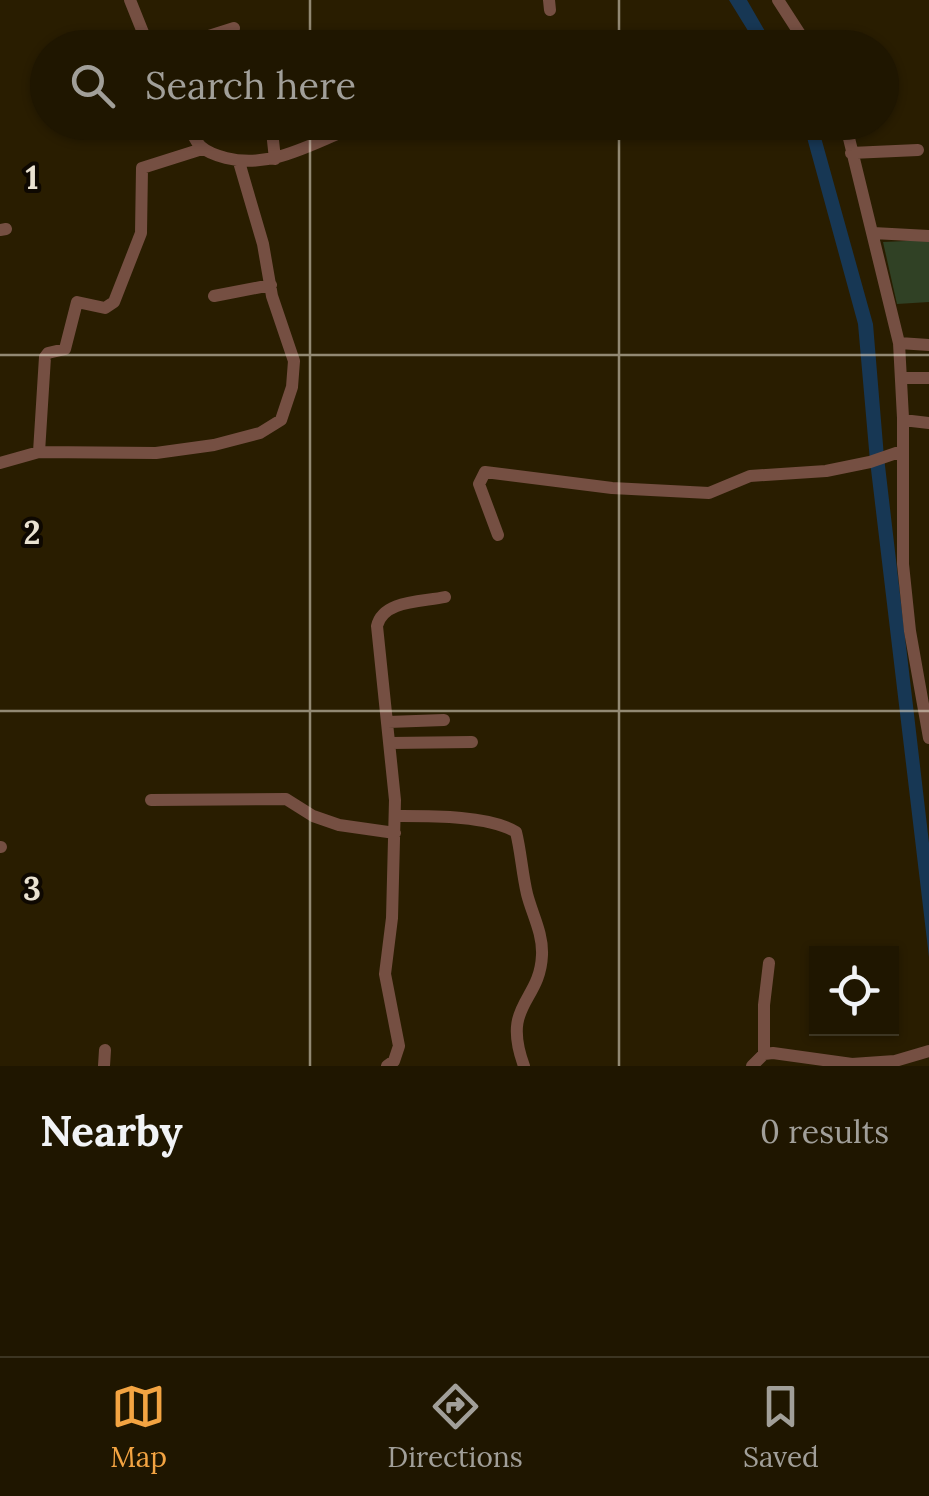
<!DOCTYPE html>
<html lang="en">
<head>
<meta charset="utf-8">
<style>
  :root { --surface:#1f1600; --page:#271f0a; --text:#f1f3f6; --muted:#a19f99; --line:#3c3522; --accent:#f3a442 }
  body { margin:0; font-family:Lora,serif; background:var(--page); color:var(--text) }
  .controls { position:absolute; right:30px; bottom:30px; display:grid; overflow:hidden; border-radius:0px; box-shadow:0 2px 8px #0004 }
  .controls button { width:90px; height:90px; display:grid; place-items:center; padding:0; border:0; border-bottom:2px solid var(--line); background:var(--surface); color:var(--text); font:50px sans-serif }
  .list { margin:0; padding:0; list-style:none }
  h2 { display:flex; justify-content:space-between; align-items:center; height:130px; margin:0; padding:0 40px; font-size:42px }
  h2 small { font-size:32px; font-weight:400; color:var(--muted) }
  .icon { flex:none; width:55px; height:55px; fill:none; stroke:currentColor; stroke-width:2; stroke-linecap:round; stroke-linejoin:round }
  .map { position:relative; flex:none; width:929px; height:1066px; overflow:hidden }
  .search { position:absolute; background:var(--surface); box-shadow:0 2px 8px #0004; left:30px; right:30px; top:30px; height:110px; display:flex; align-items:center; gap:25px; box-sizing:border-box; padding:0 35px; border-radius:55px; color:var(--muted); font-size:38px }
  .sheet { height:290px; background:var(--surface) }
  nav { display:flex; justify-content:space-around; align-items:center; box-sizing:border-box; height:140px; border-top:2px solid var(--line); background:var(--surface); font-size:28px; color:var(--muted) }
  nav a { display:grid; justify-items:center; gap:5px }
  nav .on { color:var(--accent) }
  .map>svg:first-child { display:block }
</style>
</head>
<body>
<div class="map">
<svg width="929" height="1066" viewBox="0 0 929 1066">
  <rect width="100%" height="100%" fill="#291d00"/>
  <path fill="#304125" d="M 929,240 L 929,302 L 897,304 L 883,242 Z"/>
  <path fill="#173754" d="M 729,0 L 747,0 L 774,47 L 758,47 Z
    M 803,123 L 817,123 L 873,324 L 884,457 L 929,843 L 929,957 L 870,461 L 858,324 Z"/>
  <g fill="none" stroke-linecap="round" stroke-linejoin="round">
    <path stroke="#754f42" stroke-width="12" d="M 130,0 L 144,35 L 156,48
      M 549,0 L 550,10
      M 778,0 L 809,48
      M 171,48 L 234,28
      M 189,122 C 194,145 203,152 226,158 C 269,169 307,146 347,130
      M 271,122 L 275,159
      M 845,122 L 899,343 L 903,418 L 903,564 L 910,631 L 929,738
      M 851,153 L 918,150
      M 0,230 L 6,229
      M 873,233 L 929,236
      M 214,296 L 271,285
      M 899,343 L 929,345
      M 901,378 L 929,378
      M 903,420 L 929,423
      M 39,452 L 45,357 L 48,353 L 65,349 L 77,302 L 105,308 L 114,302 L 141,233 L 142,168 L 202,149
      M 0,463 L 39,452 L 156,453 L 214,445 L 260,433 L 281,420 L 292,387 L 294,361 L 272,296 L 263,244 L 239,162
      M 498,535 L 479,484 L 485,472 L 612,488 L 709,493 L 750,476 L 826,471 L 870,462 L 902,451
      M 388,722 L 444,720
      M 391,743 L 472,742
      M 151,800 L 286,799 L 313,816 L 339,825 L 395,833
      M 395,816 C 428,816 489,815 516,832 C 521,852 522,873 527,894 C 532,914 543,933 542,955 C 540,1003 501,1003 524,1066
      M 0,847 L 1,847
      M 764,1054 L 764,1005 L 769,963
      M 104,1066 L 105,1050
      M 387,1066 L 394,1061 L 399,1046 L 385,974 L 392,918 L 395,800 L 377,626 C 383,600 422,602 445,597
      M 752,1066 L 764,1054 L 773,1053 L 852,1064 L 895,1061 L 929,1051"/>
  </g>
  <path fill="none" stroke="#eae2d1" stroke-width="2.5" stroke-opacity="0.55" d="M 310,0 L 310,48M 619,0 L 619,48M 310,122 L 310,1066M 619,122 L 619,1066M 0,355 L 929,355M 0,711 L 929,711"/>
  <g font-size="32" text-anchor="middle" font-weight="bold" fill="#eae2d1" stroke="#0e0801" stroke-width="8" stroke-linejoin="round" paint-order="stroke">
    <text x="32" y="189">1</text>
    <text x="32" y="544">2</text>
    <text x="32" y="900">3</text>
  </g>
</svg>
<div class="controls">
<button><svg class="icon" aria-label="locate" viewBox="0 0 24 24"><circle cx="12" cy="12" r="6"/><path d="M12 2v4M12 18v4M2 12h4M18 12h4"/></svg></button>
</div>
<div class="search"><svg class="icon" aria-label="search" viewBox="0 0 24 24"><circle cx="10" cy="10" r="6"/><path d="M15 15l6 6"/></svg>Search here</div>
</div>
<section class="sheet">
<h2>Nearby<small>0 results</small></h2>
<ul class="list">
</ul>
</section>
<nav>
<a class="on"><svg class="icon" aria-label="map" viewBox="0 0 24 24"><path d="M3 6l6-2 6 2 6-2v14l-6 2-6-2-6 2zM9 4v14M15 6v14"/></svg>Map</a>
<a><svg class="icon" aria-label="directions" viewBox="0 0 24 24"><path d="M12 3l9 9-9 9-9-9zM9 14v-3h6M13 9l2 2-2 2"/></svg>Directions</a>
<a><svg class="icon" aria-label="saved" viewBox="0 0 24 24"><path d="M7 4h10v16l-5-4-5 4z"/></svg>Saved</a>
</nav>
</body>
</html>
